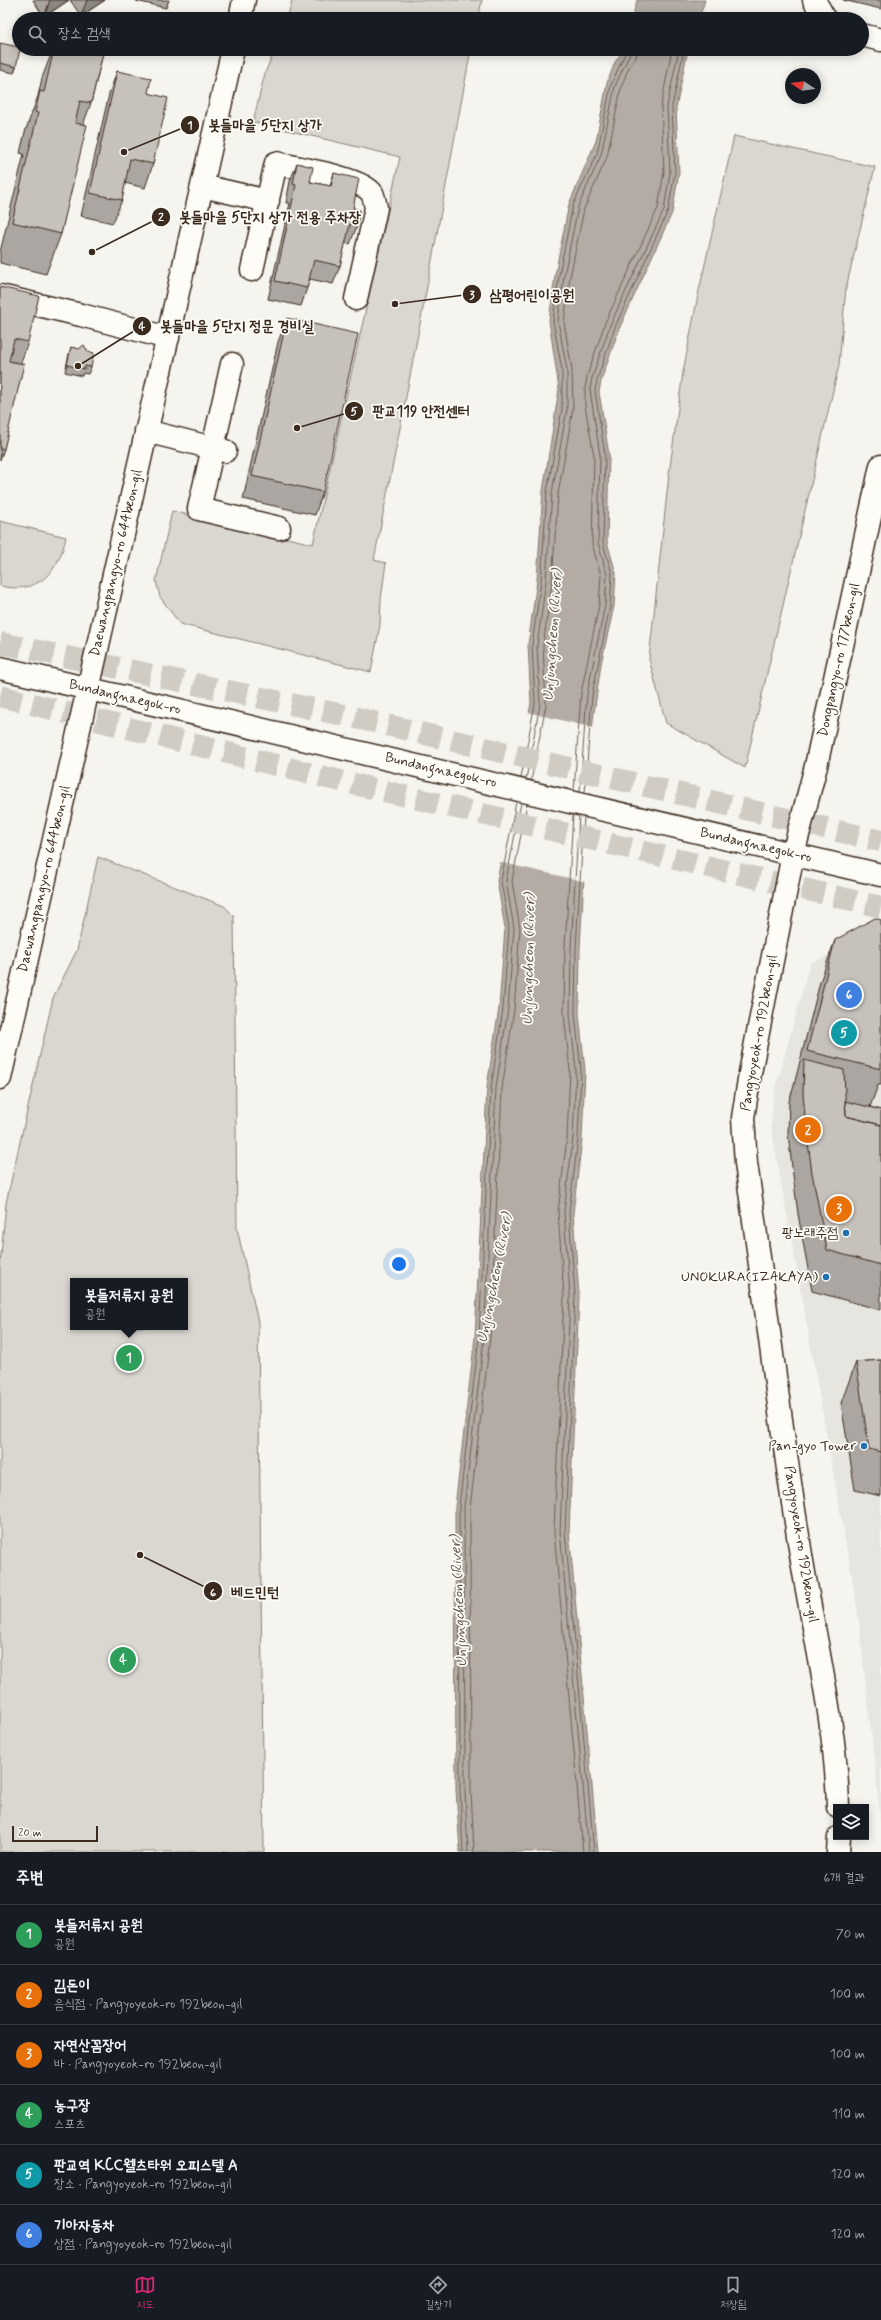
<!DOCTYPE html>
<html lang="ko">
<head>
<meta charset="utf-8">
<style>
  :root { --surface:#171b24; --page:#20242c; --text:#f1f3f6; --muted:#9ea1a6; --line:#363941; --accent:#db2777 }
  body { margin:0; font-family:Mynerve,"Poor Story",sans-serif; background:var(--page); color:var(--text) }
  .controls { position:absolute; right:12px; bottom:12px; display:grid; overflow:hidden; border-radius:0px; box-shadow:0 2px 10px #0003 }
  .controls button { width:36px; height:36px; display:grid; place-items:center; padding:0; border:0; border-bottom:1px solid var(--line); background:var(--surface); color:var(--text); font:20px sans-serif }
  .compass { position:absolute; left:785px; top:68px; width:36px; height:36px; border-radius:50%; background:var(--surface); box-shadow:0 2px 10px #0003; rotate:283deg }
  .scale { position:absolute; left:12px; bottom:10px; width:86px; box-sizing:border-box; padding-left:4px; border:2px solid #3b2a1e; border-top:0; font-size:11px; line-height:14px; white-space:nowrap; color:#3b2a1e; -webkit-text-stroke:3px #fdfcf7; paint-order:stroke }
  .you { position:absolute; left:399px; top:1264px; width:14px; height:14px; margin:-10px; border:3px solid #fff; border-radius:50%; background:#1a73e8; box-shadow:0 0 0 6px #1a73e833 }
  .badge { display:grid; place-items:center; width:26px; height:26px; border-radius:50%; background:var(--accent); color:#fff; font-size:13px; font-weight:700 }
  .pin { position:absolute; translate:-50% -50%; border:2px solid #fff; box-shadow:0 1px 4px #0006 }
  .popup { position:absolute; left:70px; top:1278px; width:118px; height:52px; box-sizing:border-box; display:grid; place-content:center; border-radius:0px; background:var(--surface); filter:drop-shadow(0 1px 3px #0005); font-size:13px; white-space:nowrap; color:var(--muted) }
  .popup b { font-size:15px; color:var(--text) }
  .popup::after { content:''; position:absolute; left:50%; top:100%; margin-left:-8px; border:8px solid transparent; border-top-color:var(--surface) }
  .list { margin:0; padding:0; list-style:none }
  h2 { display:flex; justify-content:space-between; align-items:center; height:52px; margin:0; padding:0 16px; font-size:17px }
  h2 small { font-size:13px; font-weight:400; color:var(--muted) }
  .list li { display:grid; grid-template-columns:26px 1fr auto; gap:12px; align-items:center; box-sizing:border-box; height:60px; padding:0 16px; border-top:1px solid var(--line) }
  .list b { display:block; font-size:15px; white-space:nowrap }
  .list p { margin:0; font-size:13px; white-space:nowrap; color:var(--muted) }
  .list em { font-size:13px; font-style:normal; color:var(--muted) }
  .icon { flex:none; width:22px; height:22px; fill:none; stroke:currentColor; stroke-width:2; stroke-linecap:round; stroke-linejoin:round }
  .map { position:relative; flex:none; width:881px; height:1852px; overflow:hidden }
  .search { position:absolute; background:var(--surface); box-shadow:0 2px 10px #0003; left:12px; right:12px; top:12px; height:44px; display:flex; align-items:center; gap:10px; box-sizing:border-box; padding:0 14px; border-radius:22px; color:var(--muted); font-size:15px }
  .sheet { height:412px; background:var(--surface) }
  nav { display:flex; justify-content:space-around; align-items:center; box-sizing:border-box; height:56px; border-top:1px solid var(--line); background:var(--surface); font-size:11px; color:var(--muted) }
  nav a { display:grid; justify-items:center; gap:2px }
  nav .on { color:var(--accent) }
  .map>svg:first-child { display:block }
</style>
</head>
<body>
<div class="map">
<svg width="881" height="1852" viewBox="0 0 881 1852">
  <rect width="100%" height="100%" fill="#f5f4ee"/>
  <filter id="ink" filterUnits="userSpaceOnUse"><feTurbulence type="fractalNoise" baseFrequency=".025" numOctaves="2"/><feDisplacementMap in="SourceGraphic" scale="8" xChannelSelector="R" yChannelSelector="G"/><feConvolveMatrix kernelMatrix="1 2 1 2 8 2 1 2 1" color-interpolation-filters="sRGB"/></filter>
  <g filter="url(#ink)">
    <path fill="#e7e5df" d="M 859,943 L 881,948 L 881,1822 L 857,1605 L 771,1126 L 774,1094 L 810,963 Z"/>
    <path fill="#dad6d0" stroke="#8a8077" fill-rule="evenodd" d="M 292,0 L 482,0 L 478,19 L 287,19 Z
      M 275,49 L 471,49 C 440,220 408,390 374,560 L 386,563 L 381,599 L 380,625 L 371,672 L 180,624 L 160,597 L 156,581 L 172,511 L 313,544 L 400,157 L 253,122 L 265,73 Z
      M 734,136 L 875,167 L 846,288 L 839,365 L 745,768 L 666,723 L 649,659 L 669,474 L 683,372 L 698,295 Z
      M 0,521 L 66,537 C 59,572 38,595 0,586 Z
      M 98,857 L 224,906 L 234,916 L 237,1228 L 258,1322 L 264,1852 L 0,1852 L 0,1265 L 6,1203 L 53,998 L 77,950 ZM 73,1281 L 185,1281 L 185,1327 L 73,1327 Z"/>
    <path fill="#b4aca4" stroke="#84786e" d="M 637,0 L 705,0 L 699,19 L 632,19 Z
      M 624,49 L 688,49 L 676,108 L 679,172 L 672,213 L 619,329 L 601,381 L 599,392 L 609,455 L 607,542 L 616,573 L 614,606 L 601,664 L 593,720 L 580,947 L 579,1014 L 585,1070 L 582,1139 L 573,1213 L 579,1296 L 569,1531 L 598,1852 L 460,1852 L 456,1790 L 455,1507 L 475,1337 L 487,1087 L 499,1008 L 505,928 L 497,881 L 531,703 L 528,645 L 537,580 L 543,491 L 559,389 L 549,321 L 555,275 L 569,204 L 596,141 L 607,83 L 615,62 Z"/>
    <path fill="#f5f4ee" d="M 527,712 L 594,728 L 586,882 L 499,862 Z"/>
    <g fill="none" stroke-linecap="round" stroke-linejoin="round">
      <path stroke="#6b5e54" stroke-width="1" d="M 521,778 L 535,703 L 532,645 L 541,581 L 547,492 L 562,409 L 562,370 L 553,321 L 559,275 L 573,205 L 597,154 L 611,85 L 627,49
        M 526,779 L 540,704 L 537,646 L 546,581 L 552,493 L 567,409 L 567,370 L 558,321 L 564,276 L 578,207 L 601,155 L 615,86 L 632,49
        M 531,781 L 546,705 L 543,646 L 552,582 L 558,494 L 573,409 L 572,370 L 564,322 L 570,277 L 584,209 L 607,157 L 621,88 L 628,69 L 636,57 L 638,49
        M 574,791 L 581,693 L 599,605 L 601,575 L 592,544 L 594,456 L 585,406 L 585,390 L 587,376 L 605,323 L 658,208 L 664,172 L 661,106 L 672,49
        M 580,792 L 587,694 L 605,605 L 607,575 L 598,543 L 600,455 L 590,390 L 592,378 L 610,325 L 664,210 L 670,172 L 667,106 L 679,49
        M 585,793 L 592,695 L 610,606 L 612,574 L 603,543 L 605,455 L 595,391 L 597,380 L 615,327 L 668,211 L 675,172 L 672,107 L 684,49
        M 573,815 L 565,946 L 564,1014 L 570,1071 L 567,1138 L 558,1212 L 564,1296 L 554,1531 L 583,1852
        M 579,816 L 571,947 L 570,1014 L 576,1070 L 573,1138 L 564,1212 L 570,1296 L 560,1531 L 589,1852
        M 584,817 L 576,947 L 575,1014 L 581,1070 L 578,1139 L 569,1212 L 575,1296 L 565,1531 L 594,1852
        M 463,1852 L 460,1790 L 459,1507 L 479,1337 L 491,1088 L 503,1009 L 509,928 L 501,881 L 516,802
        M 468,1852 L 465,1790 L 464,1507 L 484,1338 L 496,1088 L 508,1009 L 514,928 L 506,881 L 521,803
        M 474,1852 L 471,1790 L 470,1508 L 490,1338 L 502,1089 L 514,1010 L 520,929 L 512,881 L 527,804"/>
      <path stroke="#d0ccc4" stroke-width="22" stroke-dasharray="22 11" stroke-linecap="butt" d="M 0,643 L 357,718 L 881,841
        M 0,696 L 324,777 L 881,907"/>
      <g stroke="#3b2a1e" stroke-width="25">
        <path id="minor" d="M 814,0 L 825,19
          M 240,19 L 244,0
          M 862,35 L 881,40
          M 202,186 L 268,201
          M 252,270 L 276,163 C 296,168 360,177 372,193 C 374,197 375,203 376,208 L 356,299
          M 0,296 L 81,315 L 168,338
          M 232,364 L 199,509 L 279,528
          M 146,431 L 225,451
          M 0,1078 L 233,49
          M 838,1807 C 836,1718 812,1630 799,1542 C 779,1416 764,1289 746,1163 L 743,1118 L 750,1073 L 793,854 L 816,766 L 881,466
          M 838,1852 L 839,1837"/>
      </g>
      <g stroke="#3b2a1e" stroke-width="25">
        <path id="major" d="M 0,668 L 881,875"/>
      </g>
      <use href="#minor" stroke="#fdfcf7" stroke-width="22"/>
      <use href="#major" stroke="#fdfcf7" stroke-width="22"/>
    </g>
    <path fill="#aba6a1" stroke="#3b2a1e" d="M 33,0 L 69,0 L 44,17 Z
      M 70,0 L 105,0 L 81,16 Z
      M 137,0 L 169,0 L 166,8 L 136,1 Z
      M 843,0 L 881,0 L 881,9 Z
      M 0,43 L 16,67 L 14,73 L 0,70 Z
      M 53,49 L 104,49 L 91,103 L 83,125 L 61,234 L 46,274 L 0,263 L 0,252 L 24,154 L 20,153 L 25,132 L 38,96 L 42,78 Z
      M 117,71 L 148,93 L 153,164 L 145,188 L 125,183 L 122,200 L 113,223 L 81,216 L 109,94 Z
      M 297,163 L 310,182 L 330,186 L 334,173 L 353,208 L 357,226 L 350,244 L 345,243 L 340,266 L 333,284 L 310,279 L 301,306 L 268,299 L 290,203 L 286,203 L 290,181 Z
      M 0,287 L 28,342 L 21,363 L 4,449 L 0,460 Z
      M 287,318 L 323,492 L 315,515 L 243,499 L 278,342 Z
      M 71,347 L 91,367 L 88,374 L 83,373 L 82,376 L 65,372 L 69,354 Z
      M 881,920 L 881,1085 L 878,1085 L 870,1107 L 881,1110 L 881,1310 L 812,1291 L 798,1214 L 792,1167 L 788,1134 L 789,1101 L 793,1089 L 820,982 L 835,940 Z
      M 881,1360 L 881,1496 L 855,1490 L 841,1403 L 856,1362 Z"/>
    <path fill="#8b8783" stroke="#3b2a1e" d="M 50,0 L 69,0 L 44,17 Z
      M 87,0 L 105,0 L 81,16 Z"/>
    <path fill="#c7c1bb" stroke="#3b2a1e" d="M 0,43 L 19,47 L 19,49 L 20,49 L 16,67 L 0,63 Z
      M 54,49 L 104,49 L 91,103 L 80,101 L 75,123 L 87,125 L 61,234 L 12,222 L 38,113 L 35,112 L 40,91 L 44,92 Z
      M 117,71 L 151,78 L 148,93 L 168,98 L 153,164 L 130,159 L 122,200 L 90,193 Z
      M 297,163 L 313,167 L 310,182 L 331,186 L 334,173 L 359,179 L 353,208 L 360,210 L 357,226 L 350,224 L 340,266 L 314,260 L 307,288 L 275,281 L 296,185 L 293,184 Z
      M 0,287 L 39,296 L 28,342 L 14,339 L 9,361 L 24,364 L 4,449 L 0,448 Z
      M 287,318 L 358,334 L 323,492 L 252,476 Z
      M 84,345 L 88,352 L 94,353 L 91,367 L 85,366 L 85,369 L 67,365 L 71,347 L 79,349 Z
      M 875,918 L 881,920 L 881,1069 L 807,1051 L 835,940 Z
      M 804,1060 L 844,1070 L 846,1116 L 881,1125 L 881,1265 L 827,1250 L 812,1173 L 806,1127 L 803,1094 Z
      M 845,1101 L 881,1110 L 881,1125 L 846,1116 Z
      M 881,1360 L 881,1452 L 869,1449 L 856,1362 Z"/>
  </g>
  <g fill="#1f6fb2" stroke="#fdfcf7" stroke-width="1.5">
    <circle cx="846" cy="1233" r="4"/>
    <circle cx="826" cy="1277" r="4"/>
    <circle cx="864" cy="1446" r="4"/>
  </g>
  <g text-anchor="middle" dominant-baseline="central" stroke-width="3.5" stroke-linejoin="round" paint-order="stroke">
    <g font-size="14" fill="#3b2a1e" stroke="#fdfcf7">
      <text transform="translate(116 563) rotate(-77)">Daewangpangyo-ro 644beon-gil</text>
      <text transform="translate(839 660) rotate(-78)">Dongpangyo-ro 177beon-gil</text>
      <text transform="translate(125 697) rotate(13)">Bundangnaegok-ro</text>
      <text transform="translate(441 770) rotate(13)">Bundangnaegok-ro</text>
      <text transform="translate(756 845) rotate(13)">Bundangnaegok-ro</text>
      <text transform="translate(44 879) rotate(-77)">Daewangpangyo-ro 644beon-gil</text>
      <text transform="translate(759 1033) rotate(-80)">Pangyoyeok-ro 192beon-gil</text>
      <text transform="translate(801 1544) rotate(81)">Pangyoyeok-ro 192beon-gil</text>
    </g>
    <g font-size="14" fill="#3b2a1e" stroke="#fdfcf7" text-anchor="end">
      <text x="838" y="1233">팡노래주점</text>
      <text x="818" y="1277">UNOKURA(IZAKAYA)</text>
      <text x="856" y="1446">Pan-gyo Tower</text>
    </g>
    <g font-size="15" font-style="italic" fill="#65584d" stroke="#fdfcf7">
      <text transform="translate(553 635) rotate(-86)">Unjungcheon (River)</text>
      <text transform="translate(529 959) rotate(-89)">Unjungcheon (River)</text>
      <text transform="translate(495 1278) rotate(-79)">Unjungcheon (River)</text>
      <text transform="translate(459 1601) rotate(-93)">Unjungcheon (River)</text>
    </g>
  </g>
  <path fill="none" stroke="#3b2a1e" stroke-width="1.5" d="M124 152L190 125M92 252L161 217M395 304L472 294M78 366L142 326M297 428L354 411M140 1555L213 1591"/>
  <g fill="#3b2a1e" stroke="#fdfcf7" stroke-width="1.5">
    <circle cx="124" cy="152" r="4"/>
    <circle cx="92" cy="252" r="4"/>
    <circle cx="395" cy="304" r="4"/>
    <circle cx="78" cy="366" r="4"/>
    <circle cx="297" cy="428" r="4"/>
    <circle cx="140" cy="1555" r="4"/>
    <circle cx="190" cy="125" r="10"/>
    <circle cx="161" cy="217" r="10"/>
    <circle cx="472" cy="294" r="10"/>
    <circle cx="142" cy="326" r="10"/>
    <circle cx="354" cy="411" r="10"/>
    <circle cx="213" cy="1591" r="10"/>
  </g>
  <g font-size="12" text-anchor="middle" font-weight="bold" fill="#fff">
    <text x="190" y="129">1</text>
    <text x="161" y="221">2</text>
    <text x="472" y="299">3</text>
    <text x="142" y="330">4</text>
    <text x="354" y="415">5</text>
    <text x="213" y="1596">6</text>
  </g>
  <g font-size="15" text-anchor="middle" font-weight="bold" fill="#3b2a1e" stroke="#fdfcf7" stroke-width="3.5" stroke-linejoin="round" paint-order="stroke">
    <text x="265" y="130">봇들마을 5단지 상가</text>
    <text x="270" y="222">봇들마을 5단지 상가 전용 주차장</text>
    <text x="532" y="300">삼평어린이공원</text>
    <text x="237" y="331">봇들마을 5단지 정문 경비실</text>
    <text x="421" y="416">판교119 안전센터</text>
    <text x="255" y="1597">베드민턴</text>
  </g>
</svg>
<div class="controls">
<button><svg class="icon" aria-label="layers" viewBox="0 0 24 24"><path d="M12 4l9 5-9 5-9-5zM3 14l9 5 9-5"/></svg></button>
</div>
<svg class="compass" viewBox="-18 -18 36 36"><path d="M0-13l5 13h-10z" fill="#e53935"/><path d="M0 13l5-13h-10z" fill="#9ea1a6"/></svg>
<div class="scale">20 m</div>
<div class="you"></div>
<div class="pin badge" style="left:129px;top:1358px;background:#2e9e5b">1</div>
<div class="popup"><b>봇들저류지 공원</b>공원</div>
<div class="pin badge" style="left:808px;top:1130px;background:#e8710a">2</div>
<div class="pin badge" style="left:839px;top:1209px;background:#e8710a">3</div>
<div class="pin badge" style="left:123px;top:1660px;background:#2e9e5b">4</div>
<div class="pin badge" style="left:844px;top:1033px;background:#0f9aa8">5</div>
<div class="pin badge" style="left:849px;top:995px;background:#3f7fe0">6</div>
<div class="search"><svg class="icon" aria-label="search" viewBox="0 0 24 24"><circle cx="10" cy="10" r="6"/><path d="M15 15l6 6"/></svg>장소 검색</div>
</div>
<section class="sheet">
<h2>주변<small>6개 결과</small></h2>
<ul class="list">
<li><span class="badge" style="background:#2e9e5b">1</span><div><b>봇들저류지 공원</b><p>공원</p></div><em>70 m</em></li>
<li><span class="badge" style="background:#e8710a">2</span><div><b>김돈이</b><p>음식점 · Pangyoyeok-ro 192beon-gil</p></div><em>100 m</em></li>
<li><span class="badge" style="background:#e8710a">3</span><div><b>자연산꼼장어</b><p>바 · Pangyoyeok-ro 192beon-gil</p></div><em>100 m</em></li>
<li><span class="badge" style="background:#2e9e5b">4</span><div><b>농구장</b><p>스포츠</p></div><em>110 m</em></li>
<li><span class="badge" style="background:#0f9aa8">5</span><div><b>판교역 KCC웰츠타워 오피스텔 A</b><p>장소 · Pangyoyeok-ro 192beon-gil</p></div><em>120 m</em></li>
<li><span class="badge" style="background:#3f7fe0">6</span><div><b>기아자동차</b><p>상점 · Pangyoyeok-ro 192beon-gil</p></div><em>120 m</em></li>
</ul>
</section>
<nav>
<a class="on"><svg class="icon" aria-label="map" viewBox="0 0 24 24"><path d="M3 6l6-2 6 2 6-2v14l-6 2-6-2-6 2zM9 4v14M15 6v14"/></svg>지도</a>
<a><svg class="icon" aria-label="directions" viewBox="0 0 24 24"><path d="M12 3l9 9-9 9-9-9zM9 14v-3h6M13 9l2 2-2 2"/></svg>길찾기</a>
<a><svg class="icon" aria-label="saved" viewBox="0 0 24 24"><path d="M7 4h10v16l-5-4-5 4z"/></svg>저장됨</a>
</nav>
</body>
</html>
